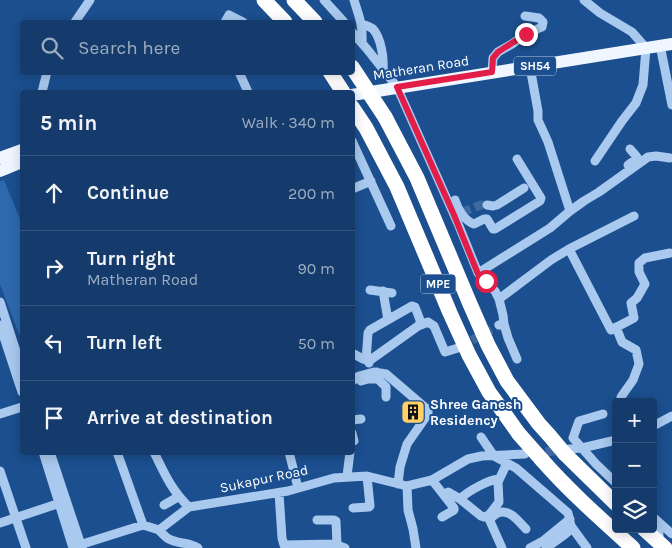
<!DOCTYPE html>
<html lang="en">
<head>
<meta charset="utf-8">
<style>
  :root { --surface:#143b6b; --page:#1d4271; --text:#f1f3f6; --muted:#9dadc1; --line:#33557e }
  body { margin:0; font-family:Karla,sans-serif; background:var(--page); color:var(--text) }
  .controls { position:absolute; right:15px; bottom:15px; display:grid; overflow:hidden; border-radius:5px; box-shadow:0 2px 12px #0003 }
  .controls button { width:45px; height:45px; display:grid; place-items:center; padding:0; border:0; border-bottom:1px solid var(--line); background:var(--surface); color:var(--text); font:25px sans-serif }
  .stop { position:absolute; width:15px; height:15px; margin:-11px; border:4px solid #e11d48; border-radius:50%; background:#fff }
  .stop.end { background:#e11d48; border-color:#fff; box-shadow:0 1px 5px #0008 }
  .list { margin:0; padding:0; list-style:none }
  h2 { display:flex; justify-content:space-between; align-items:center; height:65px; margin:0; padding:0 20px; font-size:21px }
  h2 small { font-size:16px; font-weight:400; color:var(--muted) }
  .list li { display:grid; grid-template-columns:32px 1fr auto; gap:15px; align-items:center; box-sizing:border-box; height:75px; padding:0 20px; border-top:1px solid var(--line) }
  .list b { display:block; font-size:19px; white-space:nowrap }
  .list p { margin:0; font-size:16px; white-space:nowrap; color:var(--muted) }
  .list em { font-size:16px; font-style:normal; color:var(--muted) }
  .icon { flex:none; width:28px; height:28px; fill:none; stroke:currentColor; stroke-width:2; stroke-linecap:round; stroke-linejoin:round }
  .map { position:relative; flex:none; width:672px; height:548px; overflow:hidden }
  .search { position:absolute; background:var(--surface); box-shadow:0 2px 12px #0003; left:20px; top:20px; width:335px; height:55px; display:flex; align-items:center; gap:12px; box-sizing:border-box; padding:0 18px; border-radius:5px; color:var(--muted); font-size:19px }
  .panel { position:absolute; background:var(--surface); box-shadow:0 2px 12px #0003; left:20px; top:90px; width:335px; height:365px; border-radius:5px }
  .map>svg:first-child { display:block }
</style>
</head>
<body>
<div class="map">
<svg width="672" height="548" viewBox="0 0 672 548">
  <rect width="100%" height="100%" fill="#1b4f8f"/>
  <path fill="#2e69ad" d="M 4,180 L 22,224 L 22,333 L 19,334 L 0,284 L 0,181 Z"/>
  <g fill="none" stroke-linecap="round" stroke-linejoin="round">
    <path stroke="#3d69a0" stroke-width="9" stroke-dasharray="9 4.5" stroke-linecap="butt" d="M 462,212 L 481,205 L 487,205
      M 460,347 L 499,325
      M 532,453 L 564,450"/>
    <path stroke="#a9c9ee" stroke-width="9" d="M 324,0 L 344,22
      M 354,0 C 359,17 363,24 362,43
      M 584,0 L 600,13 L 632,32 L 646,48 L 643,85 L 636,103 L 622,121 L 595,161
      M 75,22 L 90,0
      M 225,22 L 229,15 L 243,22
      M 361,24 C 365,25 370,26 373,29 C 381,38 384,58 383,69
      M 352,32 L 367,49 L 397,87 L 459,226 L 478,273 L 495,291 L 499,299
      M 660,45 L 672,105
      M 239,72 L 248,92
      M 492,72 L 493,58 L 498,52 L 512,44 L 526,34 L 542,27 L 543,22 L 539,18 L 525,16
      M 42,92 L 47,72
      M 352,141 L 391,226
      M 628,165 L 636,159 L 637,157 L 630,149
      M 352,189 L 371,181
      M 455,200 C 458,210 465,221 474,224 L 484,219 L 487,219 L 493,229 L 495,229 L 540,201 L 541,198 L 517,159
      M 487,205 L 493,206 L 497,205 L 524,188
      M 570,211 L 584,201 L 599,192 L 648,157 L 656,156 L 670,158
      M 569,249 L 611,330 L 634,318 L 631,303 L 637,298 L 645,284 L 639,272 L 639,263 L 645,258 L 670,253
      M 478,273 L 550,228 L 570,211 L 548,142 L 538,120 L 538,111 L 530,67
      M 370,290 L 392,293
      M 383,291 L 388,320
      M 0,302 L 22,370
      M 504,324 L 508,338 L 517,359
      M 0,325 L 22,392
      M 499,325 L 504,324 L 503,315 L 499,299 L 551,260 L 569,249 L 634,216
      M 616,327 L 622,342 L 636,350 L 639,364 L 633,380 L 621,397
      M 352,353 L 363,359 L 369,361 L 369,363
      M 366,360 L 368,333 L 370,330 L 412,306 L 415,307 L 420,320 L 420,325
      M 369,361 L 418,326 L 428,322 L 434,326 L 445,352 L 458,348
      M 378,379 L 386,387 L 386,397
      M 352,381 L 359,376 L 374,372 L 386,374 L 428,410 L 428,414 L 407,444 L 400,467 L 398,484
      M 361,381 L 368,379 L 378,379 L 377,372
      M 0,414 L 22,407
      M 603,414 L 579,421 L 573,438 L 596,464 L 616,483
      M 352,420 L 361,419
      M 653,426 L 672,416
      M 352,433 L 354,441
      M 481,437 L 494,456 L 516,468 L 568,513 L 571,526 L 569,531 L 564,535 L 546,548
      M 569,449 L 582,448 L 616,440
      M 43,452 L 73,548
      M 50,452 L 82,548
      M 117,452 L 143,525
      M 154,452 C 164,473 172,491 189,507
      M 289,452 L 298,488
      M 0,471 L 26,548
      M 347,476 L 350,452
      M 432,480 L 454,508 L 454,510 L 442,517
      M 407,486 L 408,510 L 413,529 L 416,548
      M 448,492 L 460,499 L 481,516 L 484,517 L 489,515 L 499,502 L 498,482 L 507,463
      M 279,493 L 282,538 L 284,545 L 334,544 L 345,548
      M 460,499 C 468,491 488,480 499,479
      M 164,505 L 178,497
      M 353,508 L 369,507 L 370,506 L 367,476
      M 653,517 L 672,534
      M 317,520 L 334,520 L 336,521 L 337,545
      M 0,523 L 60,503
      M 653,525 L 659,534 L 659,542
      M 571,526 L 587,548
      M 159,530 C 162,533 165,537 169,539 C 178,544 189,542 198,548
      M 73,547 L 143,525 L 159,530 L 189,507 L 288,491 L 334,478 L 367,476 L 407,486 L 432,480 L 468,459 L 482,456 L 525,454
      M 502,548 L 490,521 C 491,517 494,515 498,513 C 509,508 519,522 526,529
      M 530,548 L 543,541 L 570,519"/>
    <path stroke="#f0f6ff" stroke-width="12" d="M 352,95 L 672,44
      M 0,158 L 22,150
      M 0,171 L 22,162"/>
    <path stroke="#fff" stroke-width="15" d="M 264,0 L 285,22
      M 294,0 L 315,22
      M 330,72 L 343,92
      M 352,107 L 366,128 L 397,187 L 450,313 L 469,355 L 489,392 L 519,434
      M 385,117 L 417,178 L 470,304 L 488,345 L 507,381 L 539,424 L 549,435
      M 565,454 L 616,504
      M 542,460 C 570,492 602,520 633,548"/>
    <path stroke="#fff" stroke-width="15" d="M 352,67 L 385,117
      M 519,434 L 542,460
      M 549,435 L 565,454
      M 644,529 L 665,548"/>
  </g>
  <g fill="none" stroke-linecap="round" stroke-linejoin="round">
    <path stroke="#e11d48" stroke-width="6" d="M 486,281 L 482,278 L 478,274 L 454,215 L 397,87 L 492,72 L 493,58 L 498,52 L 526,34"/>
  </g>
  <defs>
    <g id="building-square" transform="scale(1.25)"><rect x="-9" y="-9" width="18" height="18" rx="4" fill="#ffd166" stroke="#1b4f8f"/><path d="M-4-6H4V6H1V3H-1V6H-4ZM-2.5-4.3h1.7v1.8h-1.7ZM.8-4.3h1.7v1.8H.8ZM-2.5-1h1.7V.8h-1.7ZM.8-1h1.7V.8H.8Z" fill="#111"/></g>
  </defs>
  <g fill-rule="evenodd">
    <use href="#building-square" x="413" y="412"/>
  </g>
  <g text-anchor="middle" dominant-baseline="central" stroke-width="4" stroke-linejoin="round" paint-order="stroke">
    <g fill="#1b4f8f" stroke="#bbcadd" stroke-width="1">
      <rect x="514" y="56.5" width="42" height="19" rx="4"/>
      <rect x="420.5" y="274.5" width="35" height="19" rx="4"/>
    </g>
    <g font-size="12" font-weight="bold" fill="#fff">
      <text x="535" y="66">SH54</text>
      <text x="438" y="284">MPE</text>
    </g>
    <g font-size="14" fill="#fff" stroke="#1b4f8f">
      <text transform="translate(421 68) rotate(-9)">Matheran Road</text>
      <text transform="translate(264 479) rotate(-12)">Sukapur Road</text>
    </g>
    <g font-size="14" font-weight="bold" fill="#fff" stroke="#1b4f8f" text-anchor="start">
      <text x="430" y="404">Shree Ganesh<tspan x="430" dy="16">Residency</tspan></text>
    </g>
  </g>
</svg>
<div class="controls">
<button>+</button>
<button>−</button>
<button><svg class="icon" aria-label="layers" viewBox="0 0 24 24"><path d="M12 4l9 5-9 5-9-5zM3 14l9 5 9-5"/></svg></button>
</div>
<div class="stop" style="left:486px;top:281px"></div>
<div class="stop end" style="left:526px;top:34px"></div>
<div class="search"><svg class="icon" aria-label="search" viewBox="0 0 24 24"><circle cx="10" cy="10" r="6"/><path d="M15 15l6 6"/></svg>Search here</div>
<section class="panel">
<h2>5 min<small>Walk · 340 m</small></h2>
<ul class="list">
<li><svg class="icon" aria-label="ahead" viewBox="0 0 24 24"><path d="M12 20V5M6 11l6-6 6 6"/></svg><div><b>Continue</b></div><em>200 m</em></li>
<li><svg class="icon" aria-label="right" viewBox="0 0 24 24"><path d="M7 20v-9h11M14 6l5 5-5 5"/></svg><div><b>Turn right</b><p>Matheran Road</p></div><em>90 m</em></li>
<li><svg class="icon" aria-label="left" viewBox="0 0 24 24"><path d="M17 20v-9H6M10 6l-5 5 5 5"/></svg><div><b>Turn left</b></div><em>50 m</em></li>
<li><svg class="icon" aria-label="arrive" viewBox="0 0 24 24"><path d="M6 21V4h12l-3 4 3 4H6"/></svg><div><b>Arrive at destination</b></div></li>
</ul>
</section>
</div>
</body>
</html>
